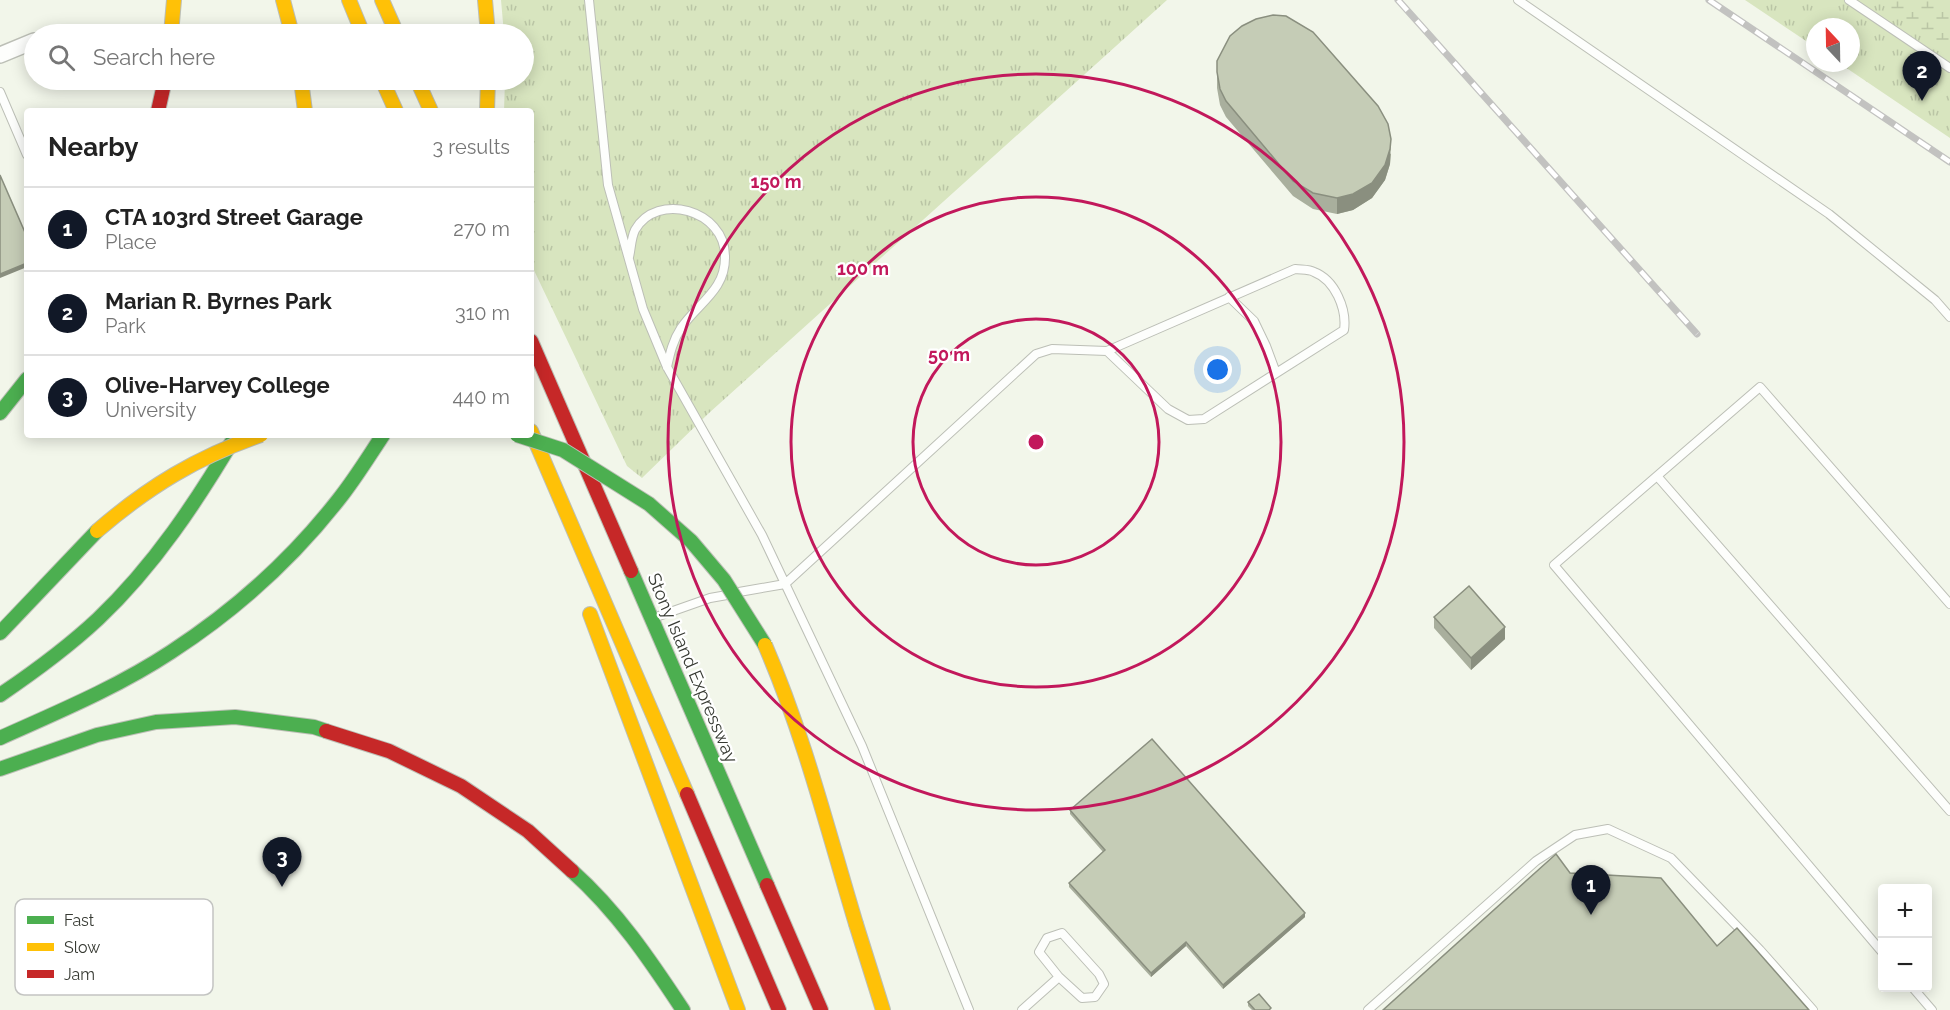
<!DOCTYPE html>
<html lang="en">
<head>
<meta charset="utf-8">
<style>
  :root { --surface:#fff; --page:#f2f2f2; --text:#222; --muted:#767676; --line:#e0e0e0; --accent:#111827 }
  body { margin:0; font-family:Raleway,sans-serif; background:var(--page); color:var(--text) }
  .controls { position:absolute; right:18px; bottom:18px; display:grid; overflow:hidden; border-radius:6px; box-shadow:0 3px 15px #0003 }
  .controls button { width:54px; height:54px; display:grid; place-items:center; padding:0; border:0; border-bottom:2px solid var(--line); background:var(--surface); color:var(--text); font:30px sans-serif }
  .compass { position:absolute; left:1806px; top:18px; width:54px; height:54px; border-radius:50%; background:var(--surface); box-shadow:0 3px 15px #0003; rotate:338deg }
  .you { position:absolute; left:1218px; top:370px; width:21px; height:21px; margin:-15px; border:4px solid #fff; border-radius:50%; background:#1a73e8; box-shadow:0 0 0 9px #1a73e833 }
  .badge { display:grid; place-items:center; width:39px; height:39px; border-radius:50%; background:var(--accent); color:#fff; font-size:20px; font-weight:700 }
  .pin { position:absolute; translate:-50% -50px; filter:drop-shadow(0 2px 3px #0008) }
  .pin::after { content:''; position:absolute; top:32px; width:21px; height:18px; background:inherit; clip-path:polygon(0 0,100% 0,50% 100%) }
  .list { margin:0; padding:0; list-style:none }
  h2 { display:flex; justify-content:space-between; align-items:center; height:78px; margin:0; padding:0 24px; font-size:26px }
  h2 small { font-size:20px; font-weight:400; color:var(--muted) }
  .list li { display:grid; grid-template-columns:39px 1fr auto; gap:18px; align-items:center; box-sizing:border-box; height:84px; padding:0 24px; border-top:2px solid var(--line) }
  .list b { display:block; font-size:22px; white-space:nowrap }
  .list p { margin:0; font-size:20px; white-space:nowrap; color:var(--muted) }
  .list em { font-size:20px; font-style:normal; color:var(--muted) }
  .icon { flex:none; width:33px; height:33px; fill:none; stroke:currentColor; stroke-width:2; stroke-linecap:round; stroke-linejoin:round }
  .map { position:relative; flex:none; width:1950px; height:1010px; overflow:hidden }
  .search { position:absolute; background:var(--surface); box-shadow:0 3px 15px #0003; left:24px; top:24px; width:510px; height:66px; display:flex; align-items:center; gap:15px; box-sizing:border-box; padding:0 21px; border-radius:33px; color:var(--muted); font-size:22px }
  .panel { position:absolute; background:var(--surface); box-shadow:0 3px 15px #0003; left:24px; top:108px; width:510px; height:330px; border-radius:6px }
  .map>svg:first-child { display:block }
</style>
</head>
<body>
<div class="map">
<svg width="1950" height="1010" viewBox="0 0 1950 1010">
  <defs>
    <pattern id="grass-tufts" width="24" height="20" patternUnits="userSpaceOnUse" patternTransform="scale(1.5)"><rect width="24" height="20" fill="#d8e5bf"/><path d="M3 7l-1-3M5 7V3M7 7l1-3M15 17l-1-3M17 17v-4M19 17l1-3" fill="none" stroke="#bac5a5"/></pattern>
    <pattern id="wetland-marsh" width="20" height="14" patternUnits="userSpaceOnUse" patternTransform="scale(1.5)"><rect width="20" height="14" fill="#d8e5bf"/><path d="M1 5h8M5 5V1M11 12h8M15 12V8" fill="none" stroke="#bac5a5"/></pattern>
  </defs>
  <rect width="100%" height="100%" fill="#f2f6ea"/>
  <path fill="url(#grass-tufts)" d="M 501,0 L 1167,0 L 709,413 L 642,478 L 627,466 L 531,264 L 531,111 L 504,111 L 505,80 L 524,80 L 524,34 L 504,34 Z
    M 1745,0 L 1950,0 L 1950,138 L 1839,63 L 1851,63 L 1851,27 L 1815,27 L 1815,47 Z"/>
  <path fill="url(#wetland-marsh)" d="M 1875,0 L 1950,0 L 1950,50 Z"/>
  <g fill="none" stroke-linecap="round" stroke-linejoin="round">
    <g stroke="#bcbfb6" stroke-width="10">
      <path id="lane" d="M 589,0 L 608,185 L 643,309 L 667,367 L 762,535 L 862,746 L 969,1010
        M 1518,0 L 1829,214 L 1935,300 L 1950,317
        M 1849,0 L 1950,68
        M 0,92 L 27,155
        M 629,257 C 631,249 631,238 635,230 C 657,191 725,210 725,256 C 726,290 698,303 681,328 C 673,340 670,353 667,367
        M 1229,297 L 1254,321 L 1266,346 L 1276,373
        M 1657,476 L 1950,811
        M 739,592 L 785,584 L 1036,354 L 1052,349 L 1107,351 L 1295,269 C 1301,270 1309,269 1314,272 C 1335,280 1347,309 1344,330 L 1204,419 L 1188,420 L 1168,409 L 1107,351
        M 656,617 L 710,598 L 727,595
        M 1062,933 L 1099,974 L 1104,984 L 1095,997 L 1082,998 L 1059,977 L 1039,952 L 1047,938 Z
        M 1882,952 L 1554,565 L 1760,387 L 1950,604
        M 1913,988 L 1932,1010
        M 1022,1010 L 1059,977
        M 1368,1010 L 1536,861 L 1575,835 L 1608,829 L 1671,858 L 1760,950 L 1813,1010"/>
    </g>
    <g stroke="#bcbfb6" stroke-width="18">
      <path id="street" d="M 0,55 L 34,41"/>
    </g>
    <g stroke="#bcbfb6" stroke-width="16">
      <path id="fast" d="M 0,413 L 27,379
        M 631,571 L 767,885
        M 0,633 L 97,531
        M 0,695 C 34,672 68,647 98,619 C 154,566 197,501 236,435
        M 0,738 C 58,712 118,687 171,652 C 234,611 293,558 339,499 C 355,479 369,456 383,435
        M 0,769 L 97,735 L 156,722 L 235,717 L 314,727 L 326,731
        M 572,871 C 617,911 650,960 683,1010"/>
    </g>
    <g stroke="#bcbfb6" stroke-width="16">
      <path id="slow" d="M 283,0 L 292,34
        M 349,0 L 363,34
        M 382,0 L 397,34
        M 485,0 L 488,34
        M 171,34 L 174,0
        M 301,80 L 305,111
        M 382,80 L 396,111
        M 417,80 L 431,111
        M 487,111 L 488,80
        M 531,431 L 687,794
        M 590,614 L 738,1010
        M 856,924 L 883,1010"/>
    </g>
    <g stroke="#bcbfb6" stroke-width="16">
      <path id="jam" d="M 158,111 L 165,80
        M 531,341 L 631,571
        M 326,731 L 389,751 L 461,786 L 528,831 L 572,871
        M 687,794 L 779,1010
        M 767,885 L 821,1010"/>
    </g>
    <use href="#lane" stroke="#fdfefc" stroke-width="8"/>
    <use href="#street" stroke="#fdfefc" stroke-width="15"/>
    <use href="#fast" stroke="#4caf50" stroke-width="14"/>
    <use href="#slow" stroke="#ffc107" stroke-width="14"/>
    <use href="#jam" stroke="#c62828" stroke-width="14"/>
    <g stroke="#c2c2c0" stroke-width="7">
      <path id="rail" d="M 1398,0 L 1697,334
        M 1709,0 L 1950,162"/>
    </g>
    <use href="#rail" stroke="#fff" stroke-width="4.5" stroke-dasharray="14" stroke-linecap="butt"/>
    <g stroke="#bcbfb6" stroke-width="16" stroke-linecap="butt">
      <path id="fast-bridge" d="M 517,435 L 563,450 L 649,504 L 691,541 L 724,580 L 765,645"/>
    </g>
    <g stroke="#bcbfb6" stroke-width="16" stroke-linecap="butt">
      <path id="slow-bridge" d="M 97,531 C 148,487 197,457 261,435
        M 765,645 C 804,735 828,831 856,924"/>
    </g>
    <use href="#fast-bridge" stroke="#4caf50" stroke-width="14"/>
    <use href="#slow-bridge" stroke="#ffc107" stroke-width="14"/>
  </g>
  <path fill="#a9af9d" d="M 1217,72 L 1391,154 L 1390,164 L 1385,180 L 1372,198 L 1353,210 L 1337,214 L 1313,209 L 1293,196 L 1226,117 L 1220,105 L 1217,88 Z
    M 1434,617 L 1505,639 L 1471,670 L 1434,628 Z
    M 1070,810 L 1305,917 L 1223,989 L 1186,946 L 1151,977 L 1069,887 L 1069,883 L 1103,852 L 1070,814 Z
    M 1248,1002 L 1271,1010 L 1252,1010 L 1248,1006 Z"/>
  <path fill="#8a8f7f" d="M 1391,139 L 1390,164 L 1385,180 L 1372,198 L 1353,210 L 1337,214 L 1337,198 Z
    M 27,263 L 27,267 L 0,278 L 0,274 Z
    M 1505,627 L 1505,639 L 1471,670 L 1471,658 Z
    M 1305,913 L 1305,917 L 1223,989 L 1223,985 Z
    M 1186,942 L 1186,946 L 1151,977 L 1151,973 Z"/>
  <path fill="#c5ccb6" stroke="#8a8f7f" stroke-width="1.5" d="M 1273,15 L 1286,16 L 1313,32 L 1378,106 L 1388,124 L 1391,139 L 1390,149 L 1385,165 L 1372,183 L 1353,194 L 1337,198 L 1313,193 L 1293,181 L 1226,101 L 1220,89 L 1217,72 L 1217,61 L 1230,36 L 1242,26 L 1256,19 Z
    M 0,175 L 27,237 L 27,263 L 0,274 Z
    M 1469,586 L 1505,627 L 1471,658 L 1434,617 Z
    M 1152,739 L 1305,913 L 1223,985 L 1186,942 L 1151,973 L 1069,883 L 1105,850 L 1070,810 Z
    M 1556,854 L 1570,873 L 1661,878 L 1717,946 L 1737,928 L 1809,1010 L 1383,1010 Z
    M 1259,994 L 1271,1008 L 1269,1010 L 1255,1010 L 1248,1002 Z"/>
  <g fill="none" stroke="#c2185b" stroke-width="3">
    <circle cx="1036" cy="442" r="123"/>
    <circle cx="1036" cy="442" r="245"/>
    <circle cx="1036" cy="442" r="368"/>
  </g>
  <g text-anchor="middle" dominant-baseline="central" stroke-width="4.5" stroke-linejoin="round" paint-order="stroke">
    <g font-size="18" fill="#373a33" stroke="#fff">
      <text transform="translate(693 668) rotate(67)">Stony Island Expressway</text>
    </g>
  </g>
  <rect x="15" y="899" width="198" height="96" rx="9" fill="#fff" stroke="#c3c4c2" stroke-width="1.5"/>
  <rect x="27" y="916" width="27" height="8" fill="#4caf50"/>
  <rect x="27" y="943" width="27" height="8" fill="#ffc107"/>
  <rect x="27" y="970" width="27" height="8" fill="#c62828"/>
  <g font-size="16" fill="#373a33">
    <text x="64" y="926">Fast</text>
    <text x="64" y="953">Slow</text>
    <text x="64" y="980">Jam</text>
  </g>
  <circle cx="1036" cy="442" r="9" fill="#c2185b" stroke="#fff" stroke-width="3"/>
  <g font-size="18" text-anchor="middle" font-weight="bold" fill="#c2185b" stroke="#fff" stroke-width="4.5" stroke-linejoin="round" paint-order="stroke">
    <text x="776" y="188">150 m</text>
    <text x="863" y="275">100 m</text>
    <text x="949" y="361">50 m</text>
  </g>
</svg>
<div class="controls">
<button>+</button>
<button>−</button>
</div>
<svg class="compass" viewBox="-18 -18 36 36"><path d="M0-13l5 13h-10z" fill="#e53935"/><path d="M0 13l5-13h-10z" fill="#767676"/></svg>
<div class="you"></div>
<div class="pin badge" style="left:1591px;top:915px">1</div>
<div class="pin badge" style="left:1922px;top:101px">2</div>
<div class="pin badge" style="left:282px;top:887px">3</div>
<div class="search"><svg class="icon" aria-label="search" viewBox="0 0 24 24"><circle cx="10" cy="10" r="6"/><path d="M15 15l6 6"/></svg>Search here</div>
<section class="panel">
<h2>Nearby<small>3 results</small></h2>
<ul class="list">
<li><span class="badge">1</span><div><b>CTA 103rd Street Garage</b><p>Place</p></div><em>270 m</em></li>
<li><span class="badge">2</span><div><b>Marian R. Byrnes Park</b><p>Park</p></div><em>310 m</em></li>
<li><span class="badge">3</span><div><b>Olive-Harvey College</b><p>University</p></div><em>440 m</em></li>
</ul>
</section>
</div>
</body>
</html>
